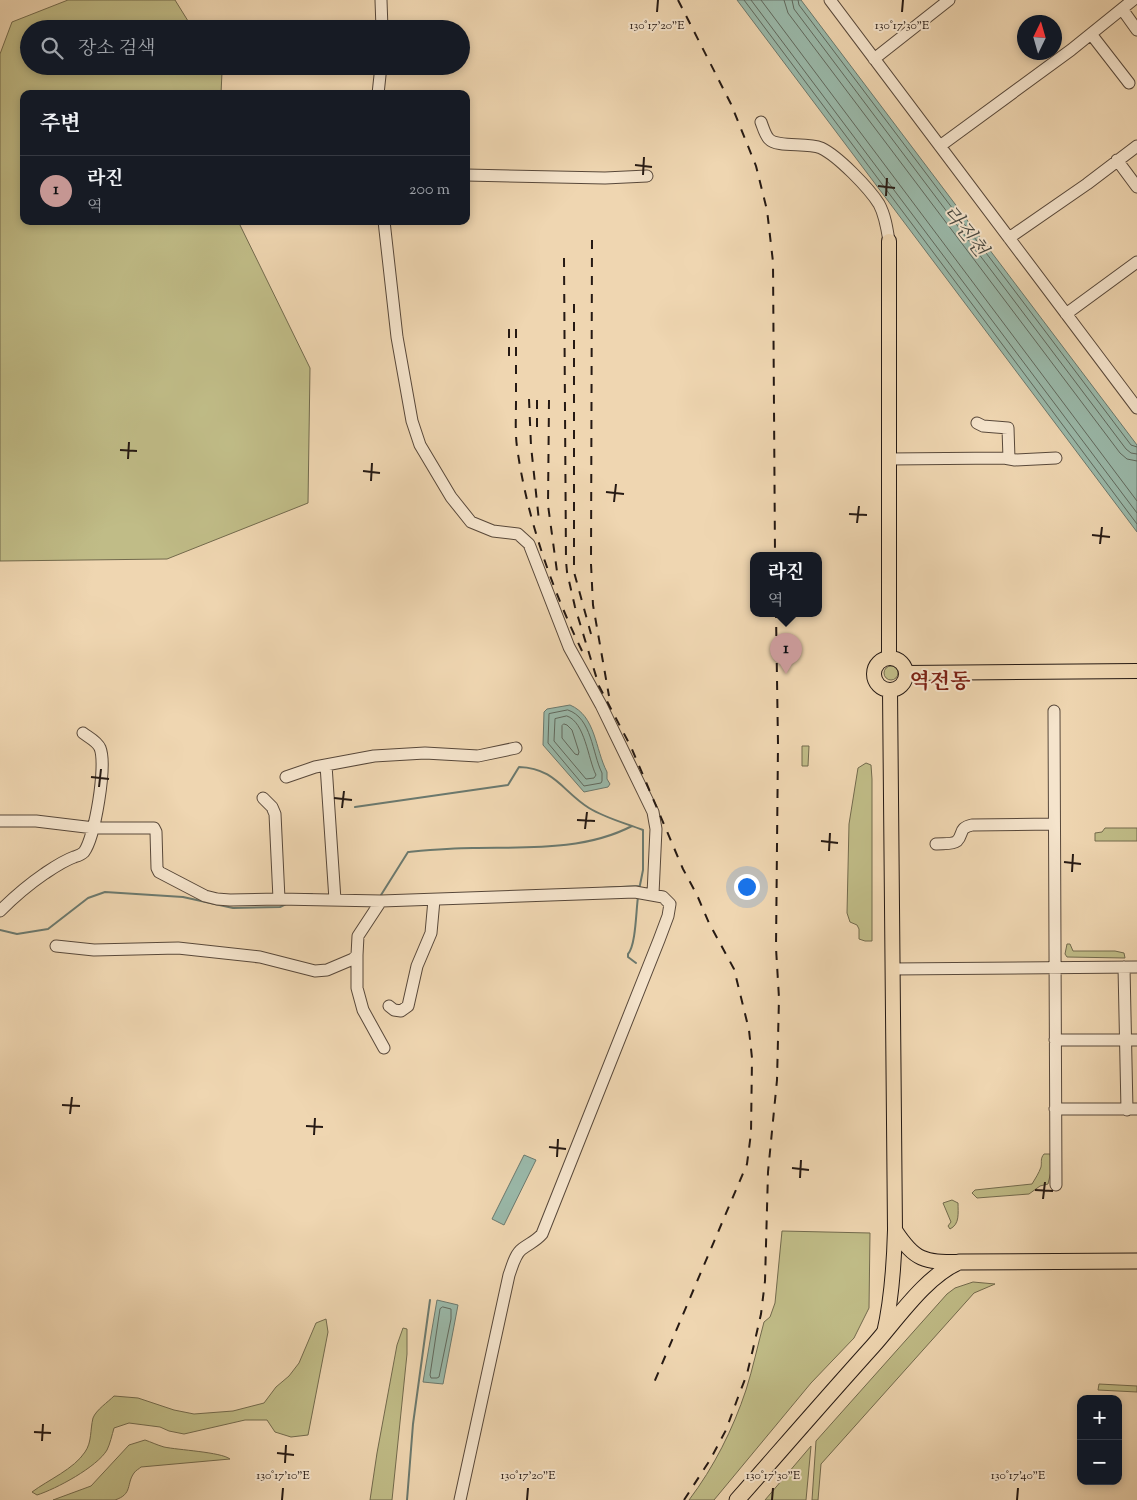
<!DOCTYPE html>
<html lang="ko">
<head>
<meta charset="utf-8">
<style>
  :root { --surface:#171b24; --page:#20242c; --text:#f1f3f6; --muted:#9ea1a6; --line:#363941; --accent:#c59692 }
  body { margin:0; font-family:"Sorts Mill Goudy","Noto Serif KR",serif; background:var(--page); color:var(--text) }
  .controls { position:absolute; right:15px; bottom:15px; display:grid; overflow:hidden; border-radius:10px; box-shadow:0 2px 8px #0003 }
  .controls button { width:45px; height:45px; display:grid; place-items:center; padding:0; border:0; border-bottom:1px solid var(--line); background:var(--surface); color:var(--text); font:25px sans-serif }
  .compass { position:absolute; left:1017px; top:15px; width:45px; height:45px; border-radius:50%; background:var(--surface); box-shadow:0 2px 8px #0003; rotate:5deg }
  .you { position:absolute; left:746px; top:886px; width:18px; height:18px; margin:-12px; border:4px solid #fff; border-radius:50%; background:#1a73e8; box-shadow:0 0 0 8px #1a73e833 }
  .badge { display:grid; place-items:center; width:32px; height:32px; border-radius:50%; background:var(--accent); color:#111; font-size:16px; font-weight:700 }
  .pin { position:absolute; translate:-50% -41px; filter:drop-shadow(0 1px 2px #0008) }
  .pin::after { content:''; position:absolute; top:26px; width:18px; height:15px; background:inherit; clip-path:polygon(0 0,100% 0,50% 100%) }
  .popup { position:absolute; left:750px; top:552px; width:72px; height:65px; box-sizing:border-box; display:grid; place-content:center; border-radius:10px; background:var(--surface); filter:drop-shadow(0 1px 4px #0005); font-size:16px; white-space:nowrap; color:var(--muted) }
  .popup b { font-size:19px; color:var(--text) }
  .popup::after { content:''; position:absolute; left:50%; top:100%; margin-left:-10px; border:10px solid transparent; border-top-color:var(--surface) }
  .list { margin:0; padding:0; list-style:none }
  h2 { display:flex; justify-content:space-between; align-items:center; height:65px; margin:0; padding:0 20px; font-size:21px }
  h2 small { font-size:16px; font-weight:400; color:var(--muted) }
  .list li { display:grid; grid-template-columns:32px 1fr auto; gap:15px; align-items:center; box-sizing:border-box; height:70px; padding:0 20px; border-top:1px solid var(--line) }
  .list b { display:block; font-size:19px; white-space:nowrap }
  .list p { margin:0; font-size:16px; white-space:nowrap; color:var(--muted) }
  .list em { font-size:16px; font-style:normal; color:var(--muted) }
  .icon { flex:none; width:28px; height:28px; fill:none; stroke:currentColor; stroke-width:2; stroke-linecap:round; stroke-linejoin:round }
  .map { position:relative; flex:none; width:1137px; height:1500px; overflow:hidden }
  .search { position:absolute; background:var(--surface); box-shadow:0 2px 8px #0003; left:20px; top:20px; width:450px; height:55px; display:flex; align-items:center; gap:12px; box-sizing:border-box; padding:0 18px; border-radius:28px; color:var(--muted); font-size:19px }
  .panel { position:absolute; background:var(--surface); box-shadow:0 2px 8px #0003; left:20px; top:90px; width:450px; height:135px; border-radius:10px }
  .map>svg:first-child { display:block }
</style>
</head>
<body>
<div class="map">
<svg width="1137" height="1500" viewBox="0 0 1137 1500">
  <rect width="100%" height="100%" fill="#efd6b1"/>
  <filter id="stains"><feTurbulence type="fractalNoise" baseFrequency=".004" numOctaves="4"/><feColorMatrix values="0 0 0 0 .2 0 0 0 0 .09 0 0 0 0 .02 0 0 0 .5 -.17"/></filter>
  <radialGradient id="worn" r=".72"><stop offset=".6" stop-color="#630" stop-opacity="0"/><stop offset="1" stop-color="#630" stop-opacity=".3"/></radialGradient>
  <path fill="#c0bc87" stroke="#726a4d" d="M 68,0 L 175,0 L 193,29 L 29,29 L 29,66 L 218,66 L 222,72 L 221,94 L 24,94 L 24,221 L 238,221 L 310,368 L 308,503 L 167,559 L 0,561 L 0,54 L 12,22 Z
    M884 673a7 7 0 1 1 14 0a7 7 0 1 1-14 0Z
    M 802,746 L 809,746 L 808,766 L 802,766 Z
    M 866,763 L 871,765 L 872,779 L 872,941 L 865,941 L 859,939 L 859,929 L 857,925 L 850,922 L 847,913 L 849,824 L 858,768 Z
    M 1105,828 L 1137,828 L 1137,841 L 1095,841 L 1095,833 L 1102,832 Z
    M 1067,944 L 1070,944 L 1073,951 L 1115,951 L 1124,953 L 1125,958 L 1067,957 L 1065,954 Z
    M 1044,1154 L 1050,1154 L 1052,1167 L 1048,1184 L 1040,1186 L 1029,1194 L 977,1198 L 972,1193 L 975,1190 L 1032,1184 C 1035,1179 1039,1173 1041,1167 C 1042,1161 1040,1159 1044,1154 Z
    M 952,1200 L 958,1203 C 958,1213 960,1224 950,1229 L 948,1226 L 951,1222 L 943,1203 Z
    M 782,1231 L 870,1233 L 869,1308 L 854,1338 L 811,1383 L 714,1500 L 689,1500 C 714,1467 733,1429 746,1390 C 753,1368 758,1344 764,1322 L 770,1317 L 775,1303 Z
    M 973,1282 L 995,1284 L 974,1293 L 821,1464 L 818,1500 L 812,1500 L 816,1441 L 947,1294 L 955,1288 Z
    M 326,1319 L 328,1332 L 308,1435 L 291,1437 L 275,1432 L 267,1420 L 245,1420 L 184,1434 L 169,1431 L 160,1427 L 129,1423 L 114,1428 C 112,1435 110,1444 107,1450 C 97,1467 56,1489 37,1495 L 32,1492 C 48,1480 74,1469 85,1452 C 92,1442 90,1430 93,1418 C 96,1410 108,1402 114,1396 L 138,1398 L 174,1410 L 194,1414 L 233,1411 L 264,1403 L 276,1387 L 289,1376 L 299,1363 L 316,1323 Z
    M 403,1328 L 407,1329 L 407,1354 L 392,1500 L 370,1500 L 377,1453 L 397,1345 Z
    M 1099,1384 L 1137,1386 L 1137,1392 L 1098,1390 Z
    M 145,1440 C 151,1442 157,1445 164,1447 C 178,1450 221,1452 230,1459 L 141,1467 C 139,1469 136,1470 134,1473 C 126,1484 133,1494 115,1500 L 53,1500 L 91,1486 L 129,1445 Z
    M 811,1446 L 806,1500 L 765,1500 Z"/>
  <path fill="#9ab9aa" stroke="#6b796e" d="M 737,0 L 801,0 L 1137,445 L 1137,532 Z
    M 570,705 C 596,716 595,749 607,772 L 607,779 L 610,784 L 608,787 L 584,792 L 543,745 L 544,712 L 547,709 Z
    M 524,1155 L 536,1160 L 504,1225 L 492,1219 Z
    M 437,1300 L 458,1305 L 443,1384 L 423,1382 Z"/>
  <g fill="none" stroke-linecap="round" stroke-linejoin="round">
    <path stroke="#60695e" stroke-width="1" d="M 744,0 L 1137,524
      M 751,0 L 1137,513
      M 761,0 L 1137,501
      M 784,0 L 788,13 L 1120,453 L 1127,459 L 1137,461
      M 792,0 L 794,9 L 1126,449 L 1131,453 L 1137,454
      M 798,0 L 799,5 L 1131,445 L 1137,447
      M 568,710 C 592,718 592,753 602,773 L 602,781 L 601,783 L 584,786 L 548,743 L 549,714 Z
      M 567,716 C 585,722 588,759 596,775 L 594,778 L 586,779 L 554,741 L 555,719 Z
      M 564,724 L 567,725 L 572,730 L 579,752 L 578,755 L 575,754 L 562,738 L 562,726 Z
      M 443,1307 L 451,1309 L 451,1319 L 439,1377 L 437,1378 L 431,1378 L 430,1375 L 440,1309 Z"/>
    <path stroke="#6b796e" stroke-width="2" d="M 355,807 L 501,786 L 508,785 L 519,767 C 555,768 563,792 589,808 C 605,818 625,823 643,830 L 643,870 L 640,885
      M 602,888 L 640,886
      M 300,894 L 312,894
      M 381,895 L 408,852 C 430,850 451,848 473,848 C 526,847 584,851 632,826
      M 0,930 L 17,934 L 48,929 L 88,898 L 105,892 L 183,897 L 233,908 L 280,907 L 286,904
      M 636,963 L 628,957 L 628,954 C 636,945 636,910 638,897
      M 407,1500 L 413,1424 L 430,1300"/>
    <g stroke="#58483a" stroke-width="13">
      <path id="minor" d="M 381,0 L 382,29
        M 830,0 L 1137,408
        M 1122,9 L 1137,30
        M 1091,34 L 1129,83
        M 874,59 L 949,0
        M 378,94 L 381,66
        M 761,122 C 763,127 765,135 769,139 C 777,148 807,142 821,148 C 838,156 869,188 879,204 C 885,215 887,228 889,241
        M 940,146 L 1071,50 L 1133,0
        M 1117,160 L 1137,187
        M 466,175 L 605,178 L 647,176
        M 384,221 L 397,337 L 412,421 L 420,445 L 451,497 L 471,522 L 493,531 L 518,534 L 529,544 L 569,647 L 601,705 L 653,812 L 656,829 L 653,894
        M 1009,238 L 1087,184 L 1137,146
        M 1066,314 L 1137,262
        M 977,423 L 983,426 L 1008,428 L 1009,459
        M 889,459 L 1004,458 L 1015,460 L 1056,458
        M 1054,711 L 1056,1185
        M 326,765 L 335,900
        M 286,777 L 315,767 L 374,756 L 425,753 L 478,756 L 516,748
        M 263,798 L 272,807 L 275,814 L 279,899
        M 0,821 L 36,821 L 94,828 L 154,828 L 156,832 L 157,868 L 159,872 L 205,896 L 217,899 L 230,900 L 279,899 L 381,901 L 635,892 L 663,897 L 670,904 L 668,916 L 659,940 L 542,1234 C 536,1241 530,1243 522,1249 C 515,1254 512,1267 509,1275 L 460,1500
        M 936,844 C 942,843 952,845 957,841 C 964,834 958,828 972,825 L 1054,824
        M 0,911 C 14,897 28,885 44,874 C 53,868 63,861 74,857 C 77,856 81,855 84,852 C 95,837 107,765 100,748 C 97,741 88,737 83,733
        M 56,946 L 94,950 L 178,948 L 260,957 L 315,971 L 327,970 L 353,959 L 357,955 L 358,936 L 381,901
        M 357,955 L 357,988 L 363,1010 L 384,1048
        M 1124,967 L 1127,1110
        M 892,969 L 1137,967
        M 389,1006 L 394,1010 L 401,1011 L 408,1006 L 417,966 L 431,933 L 434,900
        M 1055,1040 L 1137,1040
        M 1055,1109 L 1137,1109"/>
    </g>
    <g stroke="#251913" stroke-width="16">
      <path id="major" d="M 889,658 L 889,241
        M874 674a16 16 0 1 1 32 0a16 16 0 1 1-32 0Z
        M 906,673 L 1137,671
        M 895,1230 C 915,1261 924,1262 959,1262
        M 884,1333 C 892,1299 894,1265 895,1230 L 890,690"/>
    </g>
    <g stroke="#251913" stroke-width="17">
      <path id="highway" d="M 737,1500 C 782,1449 827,1397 873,1346 C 897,1319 926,1276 959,1262 L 1137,1261"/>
    </g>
    <use href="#minor" stroke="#f5e4cc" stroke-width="11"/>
    <use href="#major" stroke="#efd6b1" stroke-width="14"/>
    <use href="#highway" stroke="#efd6b1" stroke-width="15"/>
    <path stroke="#251913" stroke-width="2" stroke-dasharray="9 9" stroke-linecap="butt" d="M 678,0 L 731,104 L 756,166 L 767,210 L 773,262 L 775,555
      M 592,240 L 591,564 L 593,605 L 609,696
      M 564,258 L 566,561 L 567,572 L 575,607 L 599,686 L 631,747 L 683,869 L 697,895 L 709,923 L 734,969 L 749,1030 L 752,1058 L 751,1133 L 747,1164 L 653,1385
      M 574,304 L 574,572 L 591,634
      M 509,329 L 509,361
      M 516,329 C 516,353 516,378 516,402 C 516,417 515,432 517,447 C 527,519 552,589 583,653
      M 529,399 L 531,446 L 539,521
      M 549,400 L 548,505 L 558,579
      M 537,427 L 537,399
      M 684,1500 L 710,1460 L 726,1430 L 737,1400 L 747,1374 L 753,1349 L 761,1314 L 765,1281 L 768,1172 L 777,1080 L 779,998 L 776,948 L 778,744 L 776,613"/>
  </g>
  <path fill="none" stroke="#251913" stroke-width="2" d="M 657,12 L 658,0M 902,12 L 903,0M 635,165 L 652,167M 643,175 L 644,157M 878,186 L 895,188M 886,196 L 887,178M 120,450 L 137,451M 128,459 L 129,442M 363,471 L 380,473M 371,481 L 372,463M 606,492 L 624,494M 614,502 L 616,484M 849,514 L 867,515M 857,523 L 859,506M 1092,535 L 1110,537M 1100,544 L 1102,527M 91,777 L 109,779M 99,787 L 101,769M 334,798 L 352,800M 342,808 L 344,791M 577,820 L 595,821M 585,829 L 587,812M 821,841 L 838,843M 829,851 L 830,833M 1064,862 L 1081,864M 1072,872 L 1073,854M 62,1105 L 80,1106M 70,1114 L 72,1097M 306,1126 L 323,1127M 314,1135 L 315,1118M 549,1147 L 566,1149M 557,1157 L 558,1139M 792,1168 L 809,1170M 800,1178 L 801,1160M 1035,1190 L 1053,1191M 1043,1199 L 1045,1182M 34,1432 L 51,1433M 42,1441 L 43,1424M 277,1453 L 294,1455M 285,1463 L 286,1445M 282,1500 L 283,1488M 527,1500 L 528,1488M 772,1500 L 773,1488M 1017,1500 L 1018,1488"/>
  <g text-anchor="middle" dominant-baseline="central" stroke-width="4" stroke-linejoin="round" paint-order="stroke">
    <g font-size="20" font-style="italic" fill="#484940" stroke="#f5e4cc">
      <text transform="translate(964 232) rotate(52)">라진천</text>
    </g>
    <g font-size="21" font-weight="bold" fill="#7a1f14" stroke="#f5e4cc">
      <text x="940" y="683">역전동</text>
    </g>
  </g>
  <g font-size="12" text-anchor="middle" fill="#251913" stroke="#f5e4cc" stroke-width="4" stroke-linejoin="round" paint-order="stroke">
    <text x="657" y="29">130°17'20"E</text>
    <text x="902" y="29">130°17'30"E</text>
    <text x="283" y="1479">130°17'10"E</text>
    <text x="528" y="1479">130°17'20"E</text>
    <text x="773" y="1479">130°17'30"E</text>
    <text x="1018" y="1479">130°17'40"E</text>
  </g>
  <rect width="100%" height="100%" filter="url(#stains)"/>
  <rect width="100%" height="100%" fill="url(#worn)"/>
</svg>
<div class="controls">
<button>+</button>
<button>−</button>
</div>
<svg class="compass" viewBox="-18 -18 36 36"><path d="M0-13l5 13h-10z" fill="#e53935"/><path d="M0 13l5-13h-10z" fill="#9ea1a6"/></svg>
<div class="you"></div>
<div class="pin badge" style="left:786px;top:674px">1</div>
<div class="popup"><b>라진</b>역</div>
<div class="search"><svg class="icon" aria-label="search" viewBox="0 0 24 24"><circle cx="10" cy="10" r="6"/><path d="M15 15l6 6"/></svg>장소 검색</div>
<section class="panel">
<h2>주변<small></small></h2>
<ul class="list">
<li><span class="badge">1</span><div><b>라진</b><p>역</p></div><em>200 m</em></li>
</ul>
</section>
</div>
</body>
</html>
